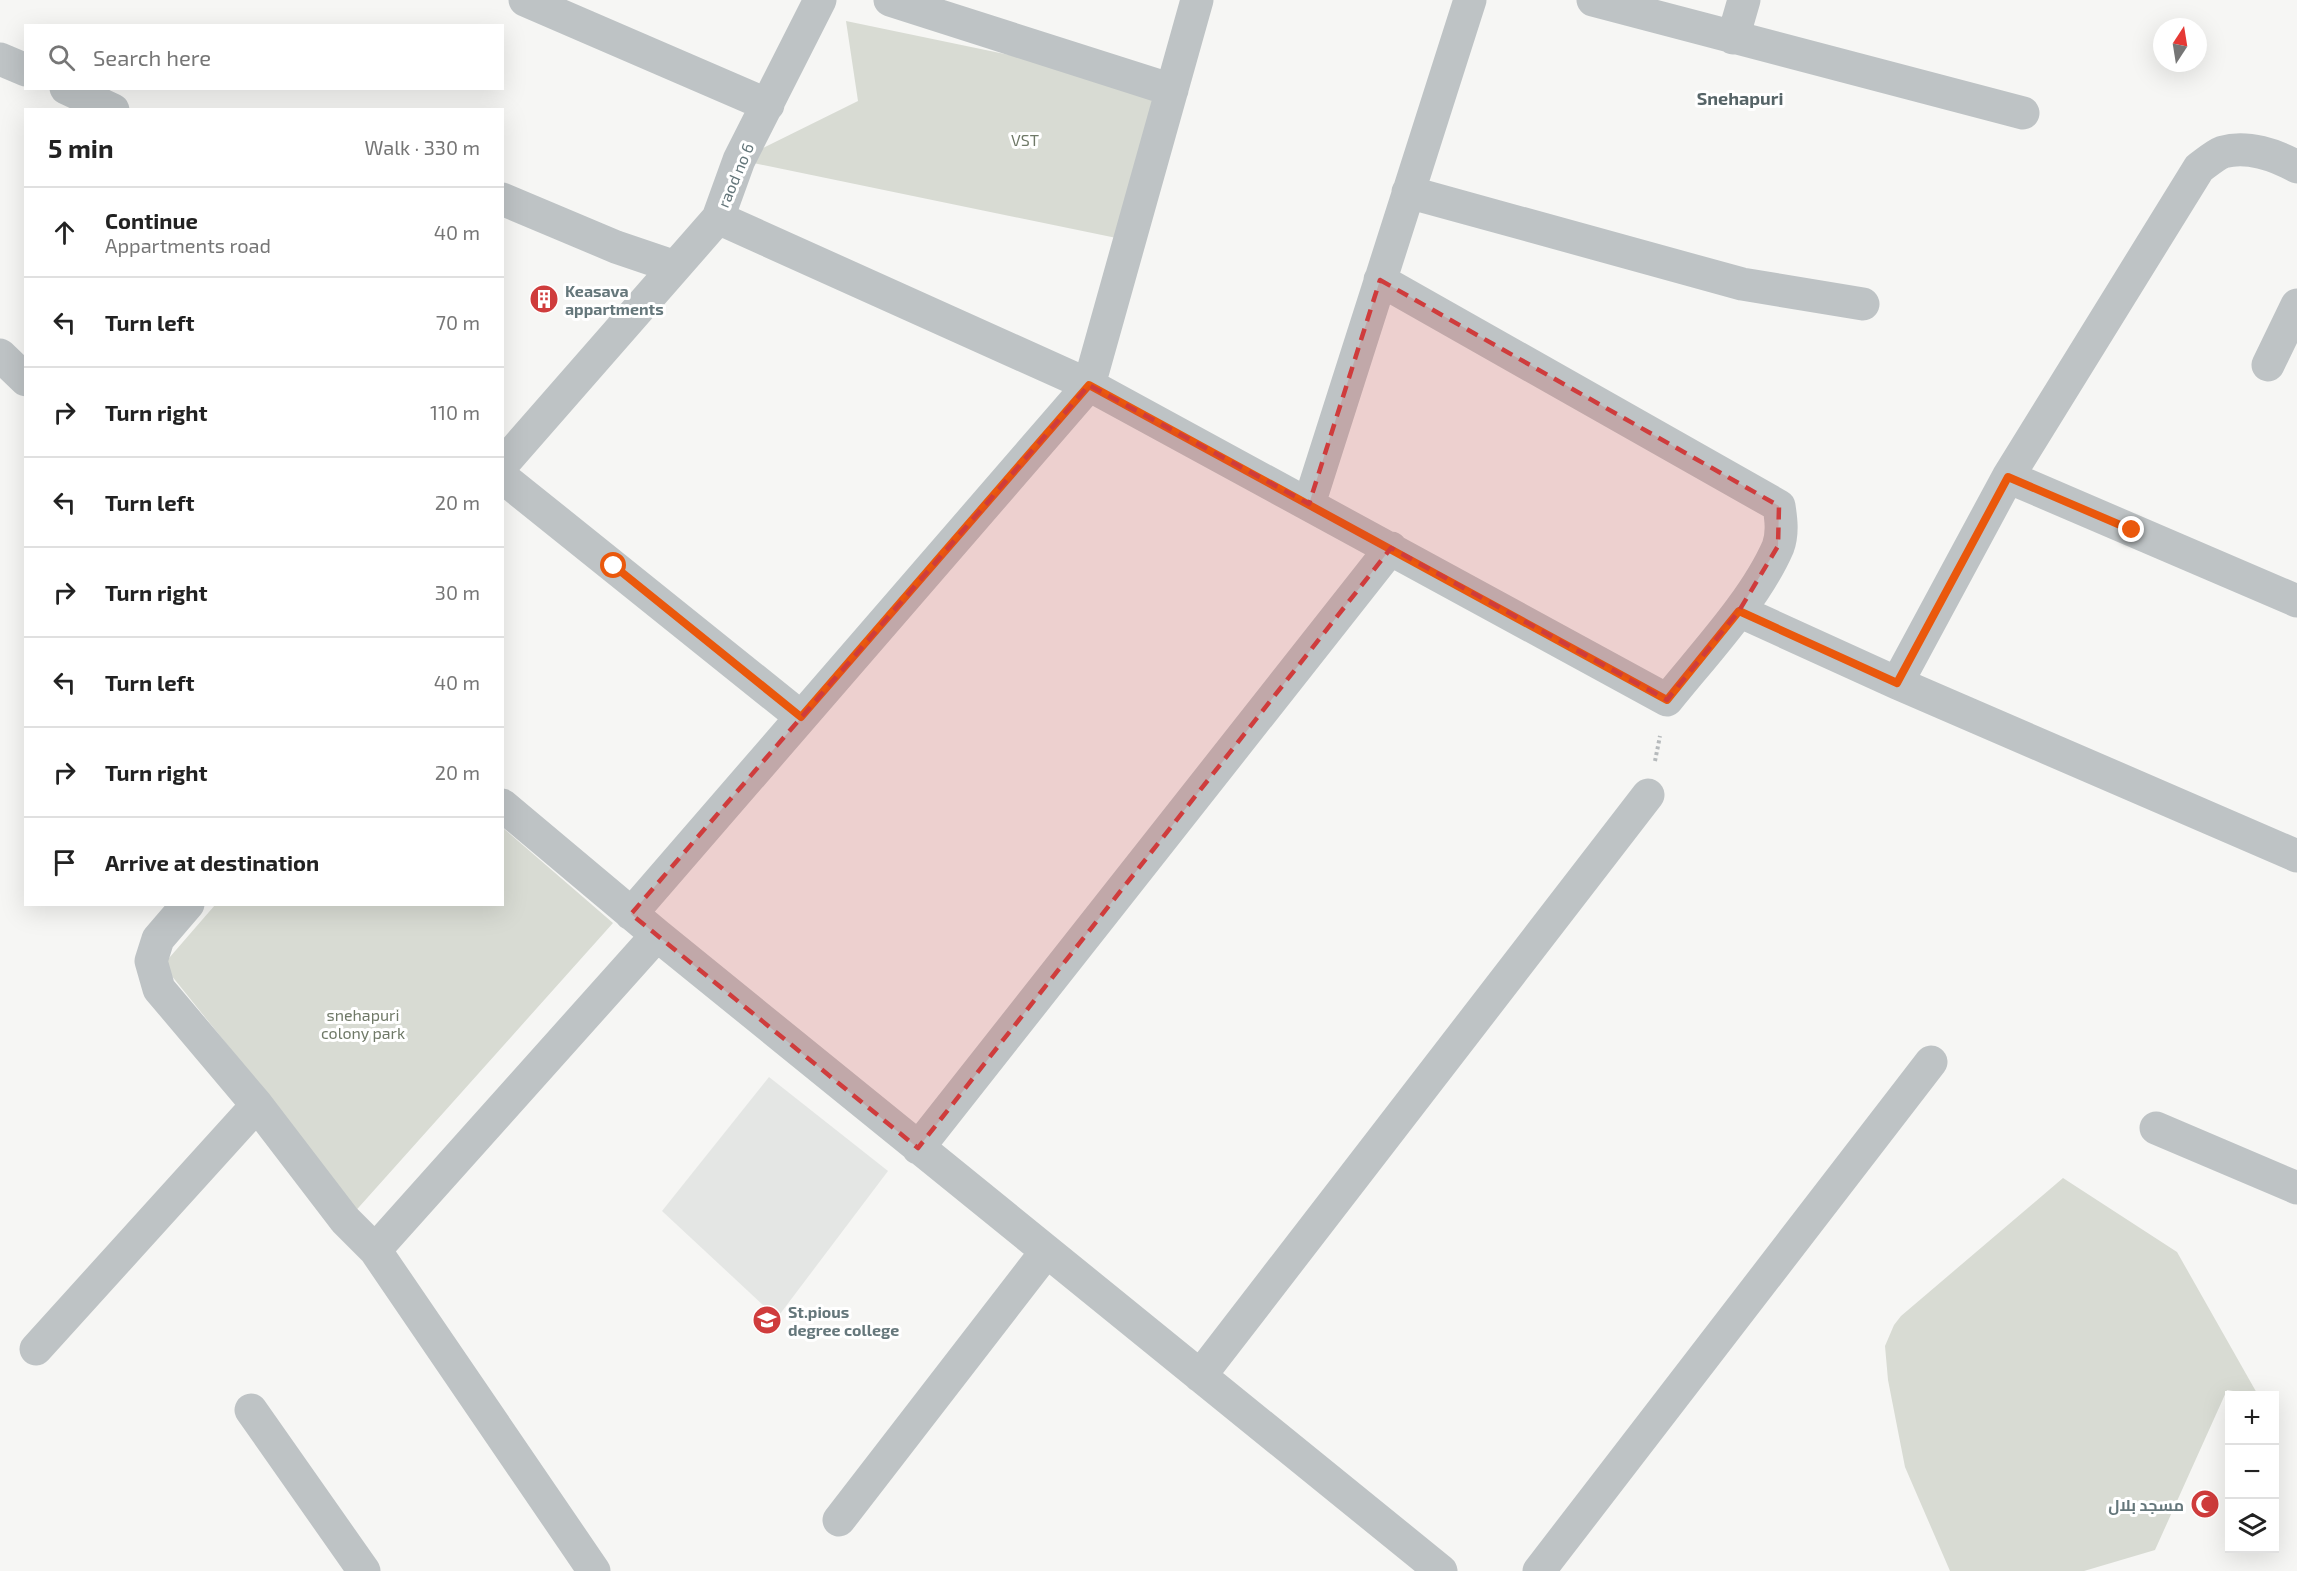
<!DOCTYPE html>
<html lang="en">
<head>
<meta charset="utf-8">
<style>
  :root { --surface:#fff; --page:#f6f6f6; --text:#222; --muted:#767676; --line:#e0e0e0 }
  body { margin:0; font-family:"Exo 2",Cairo,sans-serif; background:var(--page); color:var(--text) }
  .controls { position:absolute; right:18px; bottom:18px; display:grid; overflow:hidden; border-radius:0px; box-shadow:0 6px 24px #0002 }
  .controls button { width:54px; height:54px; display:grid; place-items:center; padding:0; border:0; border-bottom:2px solid var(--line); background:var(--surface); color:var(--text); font:30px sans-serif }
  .compass { position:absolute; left:2153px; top:18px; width:54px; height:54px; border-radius:50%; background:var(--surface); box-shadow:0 6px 24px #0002; rotate:12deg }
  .stop { position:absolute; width:18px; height:18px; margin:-14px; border:4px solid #ea580c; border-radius:50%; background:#fff }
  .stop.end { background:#ea580c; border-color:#fff; box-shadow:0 2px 6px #0008 }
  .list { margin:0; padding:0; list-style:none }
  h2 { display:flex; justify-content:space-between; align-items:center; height:78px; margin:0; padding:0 24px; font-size:26px }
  h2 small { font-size:20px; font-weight:400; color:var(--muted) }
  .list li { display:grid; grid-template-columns:39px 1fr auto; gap:18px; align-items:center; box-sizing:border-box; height:90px; padding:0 24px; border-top:2px solid var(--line) }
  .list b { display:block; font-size:22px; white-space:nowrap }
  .list p { margin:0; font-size:20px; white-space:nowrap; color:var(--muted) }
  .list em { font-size:20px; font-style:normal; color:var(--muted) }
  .icon { flex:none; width:33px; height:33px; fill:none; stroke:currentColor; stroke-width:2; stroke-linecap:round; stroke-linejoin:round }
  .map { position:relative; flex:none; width:2297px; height:1571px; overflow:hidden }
  .search { position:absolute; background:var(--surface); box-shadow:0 6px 24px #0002; left:24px; top:24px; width:480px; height:66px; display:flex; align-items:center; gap:15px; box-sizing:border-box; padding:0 21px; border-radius:0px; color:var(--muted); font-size:22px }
  .panel { position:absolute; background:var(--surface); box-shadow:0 6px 24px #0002; left:24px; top:108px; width:480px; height:798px; border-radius:0px }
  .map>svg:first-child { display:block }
</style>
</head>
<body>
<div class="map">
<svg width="2297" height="1571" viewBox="0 0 2297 1571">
  <rect width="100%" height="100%" fill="#f6f6f4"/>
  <path fill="#e4e6e4" d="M 769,1077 L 888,1171 L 777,1318 L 662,1211 Z"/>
  <path fill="#d8dbd3" d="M 846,21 L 1163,87 L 1131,241 L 739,160 L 858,101 Z
    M 503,828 L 613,923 L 351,1216 L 266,1093 L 163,965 L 215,905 L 502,904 Z
    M 2063,1178 L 2177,1252 L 2258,1395 L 2227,1390 L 2155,1550 L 2084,1571 L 1950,1571 L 1905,1467 L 1888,1380 L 1885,1346 L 1894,1325 L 1901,1316 Z"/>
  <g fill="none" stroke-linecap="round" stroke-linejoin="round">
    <path stroke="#b6babc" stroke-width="4" stroke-dasharray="3 3" stroke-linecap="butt" d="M 1655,761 L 1660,736"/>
    <path stroke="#bec3c5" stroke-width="33" d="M 525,0 L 768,105
      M 890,0 L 1172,90
      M 1593,0 L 2023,113
      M 1733,38 L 1744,0
      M 0,59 L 26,70
      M 66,88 L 113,110
      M 1408,192 L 1742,284 L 1863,304
      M 502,199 L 616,247 L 675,267
      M 718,218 L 1089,385 L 1667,700 C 1703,655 1755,600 1778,547 C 1783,533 1781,519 1779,506 L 1380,280
      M 0,355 L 26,380
      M 2268,365 L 2297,305
      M 502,465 L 718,218 L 739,160 L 820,0
      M 502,477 L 801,717
      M 2008,477 L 2297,601
      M 1309,504 L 1470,0
      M 1739,611 L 1897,683 L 2297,856
      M 1897,683 L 2008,477 L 2199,168 C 2206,163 2215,155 2223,152 C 2247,145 2276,155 2297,167
      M 502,805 L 657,935 L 1441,1571
      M 631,914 L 1089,385 L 1197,0
      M 257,1105 L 345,1220 L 375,1250
      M 2156,1128 L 2297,1188
      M 918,1148 L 1391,548
      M 36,1349 L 257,1105 L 159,989 L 151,961 L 158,939 L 188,904
      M 1200,1376 L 1648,795
      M 251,1410 L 364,1571
      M 839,1520 L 1046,1252
      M 594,1571 L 375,1250 L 657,935
      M 1539,1571 L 1931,1062"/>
  </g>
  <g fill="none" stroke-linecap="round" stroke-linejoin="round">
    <path stroke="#ea580c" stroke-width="8" d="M 614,566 L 801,717 L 1089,385 L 1667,700 L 1739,611 L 1897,683 L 2008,477 L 2132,530"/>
  </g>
  <path fill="#cf3c3c" fill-opacity="0.2" stroke="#cf3c3c" stroke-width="4.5" stroke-dasharray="12 8" stroke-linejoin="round" d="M 1380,280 L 1779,506 L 1778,546 L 1739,611 L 1667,700 L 1391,548 L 918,1148 L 631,914 L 1089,385 L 1309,504 Z"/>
  <defs>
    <g id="building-disc" transform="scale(1.5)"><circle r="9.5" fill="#cf3c3c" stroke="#fff"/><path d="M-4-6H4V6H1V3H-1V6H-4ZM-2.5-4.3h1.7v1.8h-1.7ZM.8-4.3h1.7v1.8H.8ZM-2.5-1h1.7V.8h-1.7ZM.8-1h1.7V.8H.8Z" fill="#fff"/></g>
    <g id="university-disc" transform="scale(1.5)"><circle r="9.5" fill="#cf3c3c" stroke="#fff"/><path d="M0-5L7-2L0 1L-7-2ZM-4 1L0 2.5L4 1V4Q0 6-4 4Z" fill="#fff"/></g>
    <g id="mosque-disc" transform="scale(1.5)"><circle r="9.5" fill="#cf3c3c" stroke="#fff"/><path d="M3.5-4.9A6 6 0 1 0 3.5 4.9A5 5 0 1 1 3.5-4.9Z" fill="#fff"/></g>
  </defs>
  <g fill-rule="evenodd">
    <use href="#building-disc" x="544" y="299"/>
    <use href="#university-disc" x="767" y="1320"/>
    <use href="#mosque-disc" x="2205" y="1504"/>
  </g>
  <g text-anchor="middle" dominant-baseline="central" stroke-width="6" stroke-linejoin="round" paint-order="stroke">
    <g font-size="16" fill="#6f7967" stroke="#fff">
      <text x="1025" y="139">VST</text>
      <text x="363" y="1014">snehapuri<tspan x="363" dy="18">colony park</tspan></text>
    </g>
    <g font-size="16" fill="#65777b" stroke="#fff">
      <text transform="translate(735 175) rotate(-67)">raod no 6</text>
    </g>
    <g font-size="16" font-weight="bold" fill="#65777b" stroke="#fff" text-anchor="start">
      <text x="565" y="290">Keasava<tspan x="565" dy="18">appartments</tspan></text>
      <text x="788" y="1311">St.pious<tspan x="788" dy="18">degree college</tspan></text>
      <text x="2184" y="1504" text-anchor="end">مسجد بلال</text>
    </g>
    <g font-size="18" font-weight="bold" fill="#566467" stroke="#fff">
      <text x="1740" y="98">Snehapuri</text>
    </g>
  </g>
</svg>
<div class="controls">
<button>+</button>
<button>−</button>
<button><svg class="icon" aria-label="layers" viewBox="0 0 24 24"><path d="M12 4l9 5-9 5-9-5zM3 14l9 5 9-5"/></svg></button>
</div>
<svg class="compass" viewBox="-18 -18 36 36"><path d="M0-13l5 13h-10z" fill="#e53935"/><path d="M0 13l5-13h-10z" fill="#767676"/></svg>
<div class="stop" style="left:614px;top:566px"></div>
<div class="stop end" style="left:2132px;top:530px"></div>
<div class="search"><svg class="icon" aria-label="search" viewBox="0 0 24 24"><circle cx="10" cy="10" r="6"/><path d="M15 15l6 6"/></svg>Search here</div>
<section class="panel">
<h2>5 min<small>Walk · 330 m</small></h2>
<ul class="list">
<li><svg class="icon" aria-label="ahead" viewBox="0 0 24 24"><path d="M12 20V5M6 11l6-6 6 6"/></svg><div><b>Continue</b><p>Appartments road</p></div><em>40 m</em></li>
<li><svg class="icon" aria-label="left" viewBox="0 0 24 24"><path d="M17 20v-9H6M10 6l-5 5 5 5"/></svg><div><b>Turn left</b></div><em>70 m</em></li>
<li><svg class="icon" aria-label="right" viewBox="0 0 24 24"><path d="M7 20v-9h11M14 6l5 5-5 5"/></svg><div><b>Turn right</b></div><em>110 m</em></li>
<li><svg class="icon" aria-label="left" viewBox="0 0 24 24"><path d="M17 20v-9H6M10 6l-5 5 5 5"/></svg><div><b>Turn left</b></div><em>20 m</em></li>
<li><svg class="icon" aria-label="right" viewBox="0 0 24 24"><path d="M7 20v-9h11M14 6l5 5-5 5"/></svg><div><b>Turn right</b></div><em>30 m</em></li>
<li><svg class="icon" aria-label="left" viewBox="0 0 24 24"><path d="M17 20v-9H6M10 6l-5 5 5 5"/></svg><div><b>Turn left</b></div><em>40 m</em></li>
<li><svg class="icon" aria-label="right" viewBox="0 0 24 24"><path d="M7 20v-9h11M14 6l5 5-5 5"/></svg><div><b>Turn right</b></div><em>20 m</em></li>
<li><svg class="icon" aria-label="arrive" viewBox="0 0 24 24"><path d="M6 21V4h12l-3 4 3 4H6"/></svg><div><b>Arrive at destination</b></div></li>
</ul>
</section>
</div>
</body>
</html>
